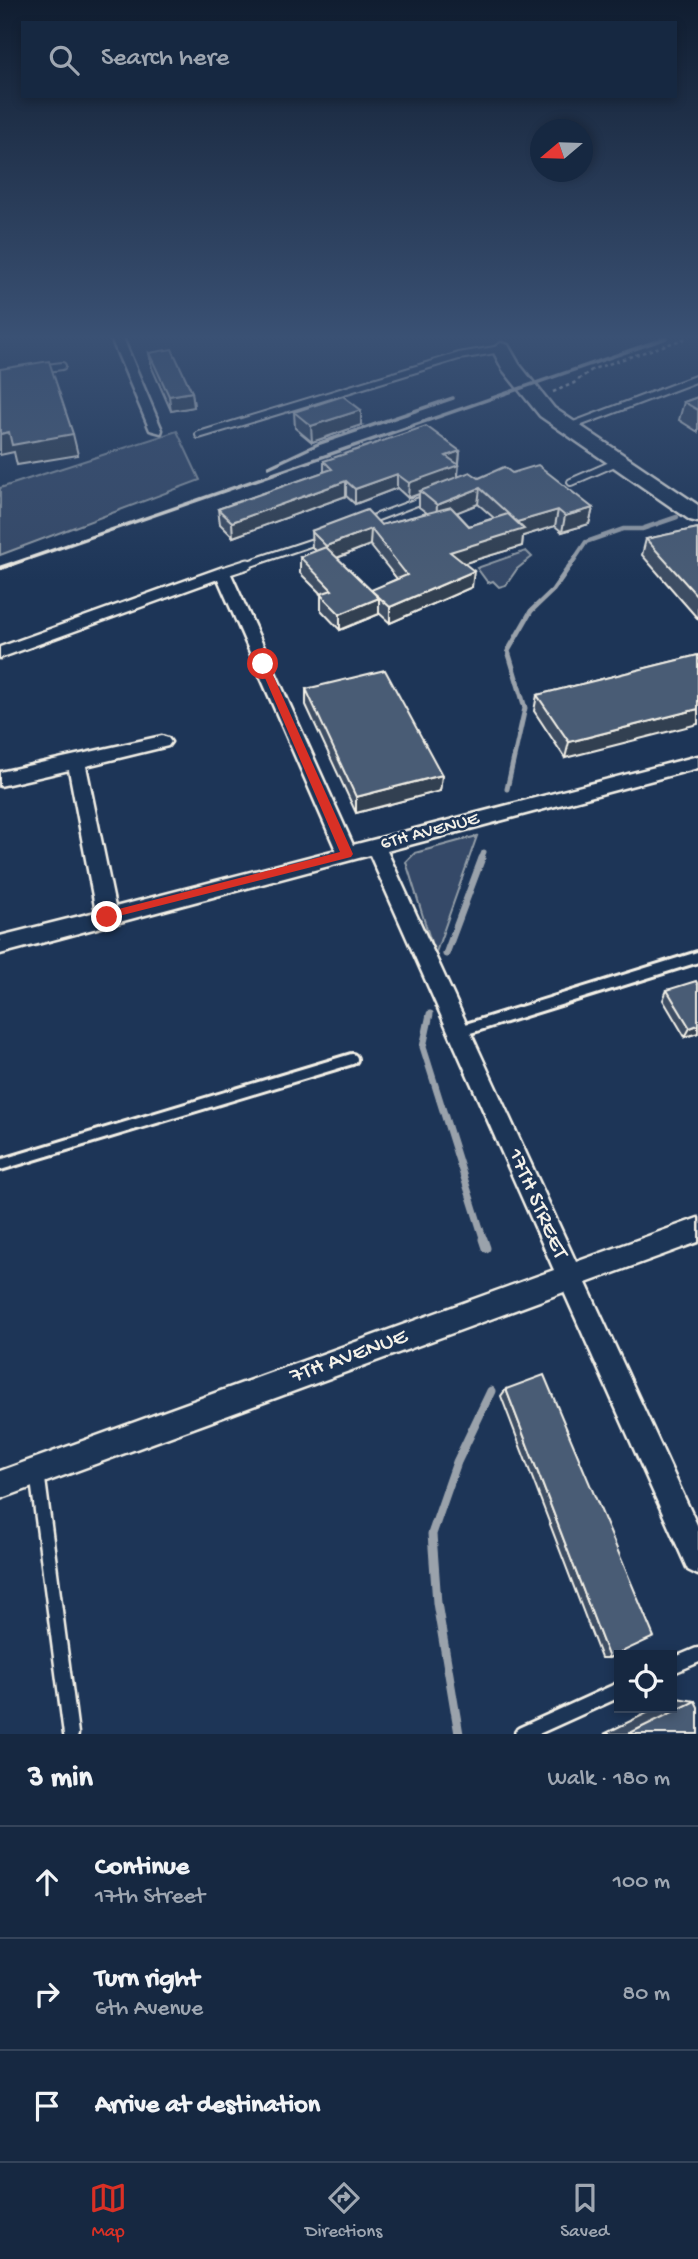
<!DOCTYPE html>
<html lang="en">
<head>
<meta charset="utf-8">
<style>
  :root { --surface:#162841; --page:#1f3048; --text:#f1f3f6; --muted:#9ea6b1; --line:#35445a; --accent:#d93025 }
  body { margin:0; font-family:"Gochi Hand",sans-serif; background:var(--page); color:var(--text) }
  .controls { position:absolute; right:21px; bottom:21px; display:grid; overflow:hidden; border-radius:0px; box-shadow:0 4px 10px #0003 }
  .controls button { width:63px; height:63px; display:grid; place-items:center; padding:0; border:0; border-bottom:2px solid var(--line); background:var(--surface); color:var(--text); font:35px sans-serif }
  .compass { position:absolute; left:530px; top:119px; width:63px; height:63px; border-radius:50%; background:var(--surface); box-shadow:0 4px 10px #0003; rotate:251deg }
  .stop { position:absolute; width:21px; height:21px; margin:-16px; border:5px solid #d93025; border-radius:50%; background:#fff }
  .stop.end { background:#d93025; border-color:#fff; box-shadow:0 2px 7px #0008 }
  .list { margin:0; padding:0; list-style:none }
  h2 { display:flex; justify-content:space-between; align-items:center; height:91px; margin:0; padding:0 28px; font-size:30px }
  h2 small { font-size:23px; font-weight:400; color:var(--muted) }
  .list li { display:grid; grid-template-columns:46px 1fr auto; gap:21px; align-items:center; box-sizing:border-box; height:112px; padding:0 28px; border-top:2px solid var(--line) }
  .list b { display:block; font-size:26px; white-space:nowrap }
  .list p { margin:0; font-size:23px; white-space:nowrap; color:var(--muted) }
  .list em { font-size:23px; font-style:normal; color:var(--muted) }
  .icon { flex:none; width:38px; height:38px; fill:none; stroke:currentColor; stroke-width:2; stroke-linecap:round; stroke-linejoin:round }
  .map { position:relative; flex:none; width:698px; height:1734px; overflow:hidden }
  .search { position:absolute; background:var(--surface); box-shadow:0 4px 10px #0003; left:21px; right:21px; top:21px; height:77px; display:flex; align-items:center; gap:18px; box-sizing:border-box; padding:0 24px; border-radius:0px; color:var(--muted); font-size:26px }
  .sheet { height:427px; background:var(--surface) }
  nav { display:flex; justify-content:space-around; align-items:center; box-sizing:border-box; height:98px; border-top:2px solid var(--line); background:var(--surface); font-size:19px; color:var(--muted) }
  nav a { display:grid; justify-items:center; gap:4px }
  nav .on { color:var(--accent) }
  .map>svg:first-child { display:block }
</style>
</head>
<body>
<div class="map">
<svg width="698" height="1734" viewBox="0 0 698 1734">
  <rect width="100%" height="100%" fill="#1d3557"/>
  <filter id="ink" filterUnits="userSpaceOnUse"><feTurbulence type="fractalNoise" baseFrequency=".0143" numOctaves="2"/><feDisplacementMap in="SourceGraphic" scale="14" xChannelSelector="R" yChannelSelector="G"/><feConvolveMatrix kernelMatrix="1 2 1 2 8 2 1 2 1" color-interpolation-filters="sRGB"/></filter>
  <g filter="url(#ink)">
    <path fill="#354a67" stroke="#949ea8" stroke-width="2" d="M 177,431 L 200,480 L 0,555 L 0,488 Z
      M 526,551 L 532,557 L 517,569 L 506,585 L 499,587 L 493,581 L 488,583 L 477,568 Z
      M 477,836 L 435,955 L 406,862 L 415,853 Z"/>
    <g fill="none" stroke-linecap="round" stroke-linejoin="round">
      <path stroke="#9aa2ab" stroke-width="4.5" d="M 570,566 L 586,542 L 623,529 L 642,529 L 677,517"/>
      <path stroke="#9aa2ab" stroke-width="5" d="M 507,789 L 525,708 L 508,651 L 531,611 L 553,590 L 571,564
        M 481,859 L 484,852"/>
      <path stroke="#9aa2ab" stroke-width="7" d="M 446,954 L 482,858
        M 430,1014 L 423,1047 L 484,1241"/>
      <path stroke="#9aa2ab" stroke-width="9" d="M 483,1239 L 486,1248
        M 459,1734 L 437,1603 L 432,1534 L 457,1462 L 491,1391"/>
      <g stroke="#f4f1e8" stroke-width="10">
        <path id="lane-far3" d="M 39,369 L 62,366
          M 571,426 L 698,378
          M 199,435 L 459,356 L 501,349
          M 571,482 L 617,462
          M 362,523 L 430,497
          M 242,566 L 322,539"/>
      </g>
      <g stroke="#f4f1e8" stroke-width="13">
        <path id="lane-far2" d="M 223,572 L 248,564"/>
      </g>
      <g stroke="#f4f1e8" stroke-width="16">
        <path id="lane-far1" d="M 460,1031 L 698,957
          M 0,1165 L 352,1059"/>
      </g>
      <g stroke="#f4f1e8" stroke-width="19">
        <path id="lane" d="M 37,1472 L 71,1734
          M 672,1666 L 698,1655
          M 522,1734 L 619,1690"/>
      </g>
      <g stroke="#f4f1e8" stroke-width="5">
        <path id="street" d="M 111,338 L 123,338 L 162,430 L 161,433 L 150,430 Z
          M 223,567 L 230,572 L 353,845 L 698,756 L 698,768 L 387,851 L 576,1262 L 698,1218 L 698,1242 L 586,1283 L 698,1527 L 698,1575 L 688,1570 L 564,1292 L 0,1499 L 0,1471 L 554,1270 L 370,855 L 0,954 L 0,936 L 96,912 L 69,770 L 0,786 L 0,772 L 162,736 L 168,738 L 171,742 L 168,746 L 86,766 L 115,907 L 336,850 L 218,579 L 0,658 L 0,647 Z"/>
      </g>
      <g stroke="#f4f1e8" stroke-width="5">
        <path id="primary" d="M 501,343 L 508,345 L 519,364 L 554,408 L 698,505 L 698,522 L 690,520 L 540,416 L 503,370 L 492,349 Z"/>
      </g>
      <path stroke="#f4f1e8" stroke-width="2.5" stroke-dasharray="3.5 3.5" stroke-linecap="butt" d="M 553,392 L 574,383 L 593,369 L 687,338"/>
      <use href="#lane-far3" stroke="#1d3557" stroke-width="6"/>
      <use href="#lane-far2" stroke="#1d3557" stroke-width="9"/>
      <use href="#lane-far1" stroke="#1d3557" stroke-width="10"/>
      <use href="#lane" stroke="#1d3557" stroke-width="14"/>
      <use href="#street" fill="#1d3557" fill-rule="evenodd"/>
      <use href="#primary" fill="#1d3557" fill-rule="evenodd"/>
      <path stroke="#f4f1e8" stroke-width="3.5" d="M 269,467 L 320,443 L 453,398
        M 7,566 L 666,338"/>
      <path stroke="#f4f1e8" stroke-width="4.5" d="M 0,568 L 12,564"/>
    </g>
    <path fill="#3e4e64" stroke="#f4f1e8" stroke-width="2" fill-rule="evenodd" d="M 149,353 L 192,392 L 194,407 L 171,411 L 152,368 Z
      M 698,397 L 698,432 L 679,420 L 684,402 Z
      M 294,412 L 361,425 L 312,442 L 295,428 Z
      M 460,451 L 458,476 L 479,478 L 512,473 L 593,508 L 589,524 L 562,532 L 555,526 L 523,536 L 522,546 L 464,563 L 472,587 L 390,623 L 379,613 L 379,614 L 340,630 L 321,610 L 321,594 L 300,573 L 300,557 L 315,551 L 312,547 L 311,531 L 381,525 L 427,513 L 419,507 L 419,494 L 408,498 L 397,488 L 355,504 L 346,496 L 233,537 L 220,524 L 218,509 L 324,472 L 324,461 ZM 478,504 L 494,518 L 469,526 L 456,512 ZM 370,545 L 397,579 L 371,591 L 337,558 Z
      M 698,528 L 698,619 L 642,555 L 646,539 Z
      M 698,655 L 565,758 L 534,711 L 537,695 Z
      M 306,689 L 442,775 L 440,791 L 356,813 L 306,705 Z
      M 698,985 L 698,1033 L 685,1037 L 663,1000 L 667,990 Z
      M 506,1389 L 609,1658 L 601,1658 L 501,1396 Z
      M 677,1698 L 695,1701 L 698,1734 L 604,1734 L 657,1708 L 672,1708 L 672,1701 Z"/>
    <path fill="#324051" stroke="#f4f1e8" stroke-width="2" d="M 192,392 L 194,407 L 171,411 L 169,396 Z
      M 361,410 L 361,425 L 312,442 L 311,426 Z
      M 9,432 L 73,434 L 78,455 L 17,465 L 14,452 L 0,455 L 0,434 Z
      M 460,451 L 457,480 L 420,491 L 419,494 L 408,498 L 409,483 L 446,456 Z
      M 397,474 L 397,488 L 355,504 L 355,489 Z
      M 346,481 L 346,496 L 233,537 L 232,522 Z
      M 480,488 L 478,504 L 436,521 L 437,505 Z
      M 593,508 L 589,524 L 562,532 L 565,516 Z
      M 558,510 L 555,526 L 523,536 L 522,546 L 448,568 L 450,552 L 517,522 Z
      M 371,529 L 370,545 L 326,562 L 326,546 Z
      M 474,571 L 472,587 L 390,623 L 390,607 Z
      M 379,598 L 379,614 L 340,630 L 340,614 Z
      M 698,709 L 698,724 L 565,758 L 569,742 Z
      M 442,775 L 440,791 L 356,813 L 356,797 Z
      M 698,1025 L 698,1033 L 685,1037 L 690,1028 Z"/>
    <path fill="#485b74" stroke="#f4f1e8" stroke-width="2" d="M 172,349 L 192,392 L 169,396 L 149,353 Z
      M 49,361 L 73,434 L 12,445 L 9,432 L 0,434 L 0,369 Z
      M 343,396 L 361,410 L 311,426 L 294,412 Z
      M 698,397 L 698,410 L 684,402 Z
      M 426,426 L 460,451 L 446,456 L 459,465 L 409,483 L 397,474 L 355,489 L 346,481 L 232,522 L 218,509 L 332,469 L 324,461 Z
      M 538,465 L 593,508 L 565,516 L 558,510 L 517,522 L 480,488 L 437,505 L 420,491 L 470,472 L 479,478 L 504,467 L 512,473 Z
      M 451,507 L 469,526 L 508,514 L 524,529 L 450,552 L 474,571 L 390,607 L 371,590 L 407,575 L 371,529 L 326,546 L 311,531 L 367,510 L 381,525 Z
      M 698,528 L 698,597 L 646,539 Z
      M 326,547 L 379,598 L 340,614 L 320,594 L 332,590 L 300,557 Z
      M 698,655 L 698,709 L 569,742 L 537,695 Z
      M 385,670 L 442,775 L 356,797 L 306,689 Z
      M 696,981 L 698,985 L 698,1025 L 690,1028 L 667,990 Z
      M 544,1375 L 654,1637 L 609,1658 L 506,1389 Z
      M 695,1701 L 698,1707 L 698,1734 L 628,1734 Z"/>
  </g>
  <linearGradient id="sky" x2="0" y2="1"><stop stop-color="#101d30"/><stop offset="0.58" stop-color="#3a5174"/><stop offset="1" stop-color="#3a5174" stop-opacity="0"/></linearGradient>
  <rect width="698" height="581" fill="url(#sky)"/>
  <path fill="#d93025" d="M 263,661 L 268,664 L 353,854 L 351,857 L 103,920 L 101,917 L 107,912 L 340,852 L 259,664 Z"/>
  <g text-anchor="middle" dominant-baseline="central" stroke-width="5" stroke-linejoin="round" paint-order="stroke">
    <g font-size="19" fill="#f4f1e8" stroke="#1d3557">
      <text transform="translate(430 832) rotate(-15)">6TH AVENUE</text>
    </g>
    <g font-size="23" fill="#f4f1e8" stroke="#1d3557">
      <text transform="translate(537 1204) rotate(66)">17TH STREET</text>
      <text transform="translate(349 1357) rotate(-20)">7TH AVENUE</text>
    </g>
  </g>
</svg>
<div class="controls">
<button><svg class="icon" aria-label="locate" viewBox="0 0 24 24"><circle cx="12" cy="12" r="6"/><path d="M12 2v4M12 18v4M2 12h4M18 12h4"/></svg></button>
</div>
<svg class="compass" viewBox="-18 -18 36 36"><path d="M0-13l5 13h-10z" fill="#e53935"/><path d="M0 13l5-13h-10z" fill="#9ea6b1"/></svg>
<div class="stop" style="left:263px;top:664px"></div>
<div class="stop end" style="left:107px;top:917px"></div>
<div class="search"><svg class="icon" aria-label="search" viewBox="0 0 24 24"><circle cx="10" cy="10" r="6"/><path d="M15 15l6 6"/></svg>Search here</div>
</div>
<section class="sheet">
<h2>3 min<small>Walk · 180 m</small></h2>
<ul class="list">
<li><svg class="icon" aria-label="ahead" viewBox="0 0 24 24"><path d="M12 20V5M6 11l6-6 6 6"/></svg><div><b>Continue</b><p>17th Street</p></div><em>100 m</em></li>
<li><svg class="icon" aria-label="right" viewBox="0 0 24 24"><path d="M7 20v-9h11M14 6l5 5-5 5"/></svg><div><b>Turn right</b><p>6th Avenue</p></div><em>80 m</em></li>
<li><svg class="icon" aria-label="arrive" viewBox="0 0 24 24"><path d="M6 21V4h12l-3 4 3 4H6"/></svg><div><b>Arrive at destination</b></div></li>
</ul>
</section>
<nav>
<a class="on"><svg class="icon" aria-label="map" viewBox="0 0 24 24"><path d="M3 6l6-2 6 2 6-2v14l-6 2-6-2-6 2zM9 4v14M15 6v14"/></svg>Map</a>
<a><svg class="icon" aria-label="directions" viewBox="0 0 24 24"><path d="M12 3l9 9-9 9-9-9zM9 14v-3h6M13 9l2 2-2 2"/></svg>Directions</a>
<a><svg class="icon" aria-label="saved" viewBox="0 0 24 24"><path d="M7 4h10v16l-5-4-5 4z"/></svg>Saved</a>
</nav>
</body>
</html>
